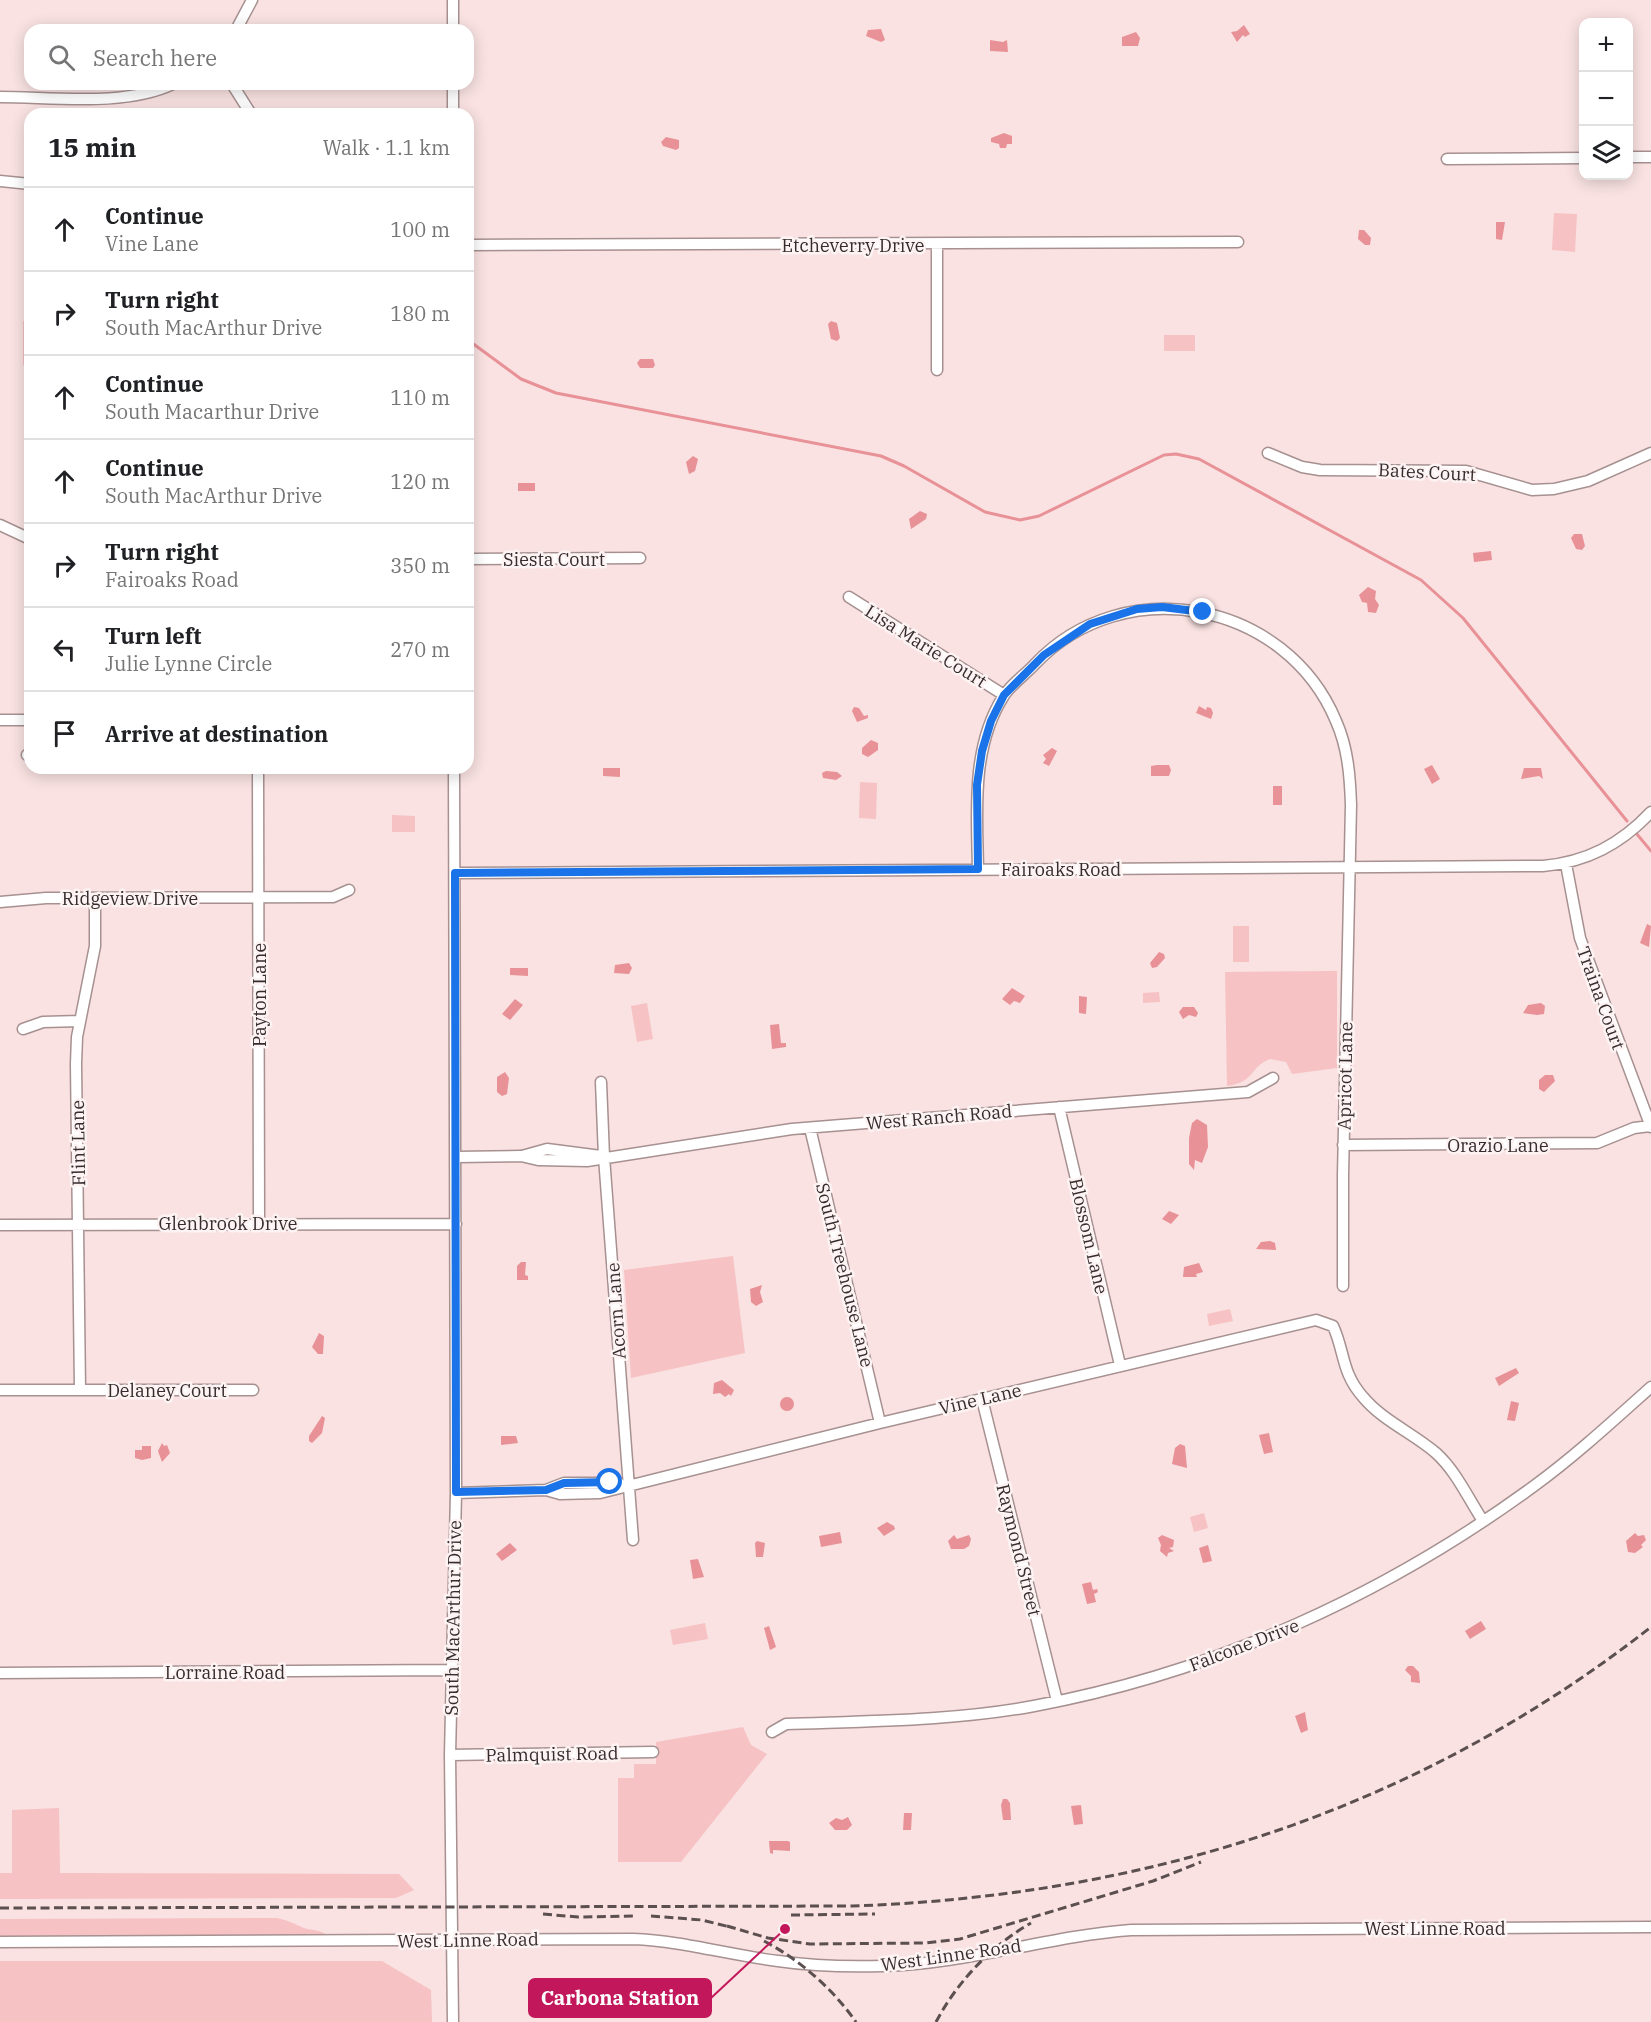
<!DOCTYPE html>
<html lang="en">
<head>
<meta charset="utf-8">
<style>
  :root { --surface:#fff; --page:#f2f2f2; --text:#202124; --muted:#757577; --line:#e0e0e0 }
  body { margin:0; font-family:"IBM Plex Serif",serif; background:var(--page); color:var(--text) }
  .controls { position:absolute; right:18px; top:18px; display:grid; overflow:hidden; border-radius:12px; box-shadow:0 3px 15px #0003 }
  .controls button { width:54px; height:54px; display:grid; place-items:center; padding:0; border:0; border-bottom:2px solid var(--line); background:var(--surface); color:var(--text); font:30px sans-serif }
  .stop { position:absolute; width:18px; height:18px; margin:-14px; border:4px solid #1a73e8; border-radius:50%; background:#fff }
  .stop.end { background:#1a73e8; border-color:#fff; box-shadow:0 2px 6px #0008 }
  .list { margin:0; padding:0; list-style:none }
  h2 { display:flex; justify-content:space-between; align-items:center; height:78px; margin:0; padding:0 24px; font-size:26px }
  h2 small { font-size:20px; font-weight:400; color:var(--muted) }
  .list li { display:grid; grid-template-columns:39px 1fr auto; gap:18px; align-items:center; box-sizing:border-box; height:84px; padding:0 24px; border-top:2px solid var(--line) }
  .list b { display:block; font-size:22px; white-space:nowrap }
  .list p { margin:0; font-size:20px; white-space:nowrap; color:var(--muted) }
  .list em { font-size:20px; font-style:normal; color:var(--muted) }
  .icon { flex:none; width:33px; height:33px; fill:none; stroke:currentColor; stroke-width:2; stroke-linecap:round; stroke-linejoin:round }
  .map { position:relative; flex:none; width:1651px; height:2022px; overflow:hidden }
  .search { position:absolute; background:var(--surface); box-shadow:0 3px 15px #0003; left:24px; top:24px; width:450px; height:66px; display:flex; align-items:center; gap:15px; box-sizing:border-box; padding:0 21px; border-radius:18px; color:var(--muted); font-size:22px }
  .panel { position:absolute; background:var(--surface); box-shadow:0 3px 15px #0003; left:24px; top:108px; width:450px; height:666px; border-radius:18px }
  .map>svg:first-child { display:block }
</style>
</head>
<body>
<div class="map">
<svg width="1651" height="2022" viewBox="0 0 1651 2022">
  <rect width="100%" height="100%" fill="#fae2e2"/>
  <path fill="#f6c2c4" d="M 1554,213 L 1577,214 L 1575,252 L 1552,250 Z
    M 23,321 L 30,321 L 30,365 L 23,365 Z
    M 1164,335 L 1195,335 L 1195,351 L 1164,351 Z
    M 860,782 L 877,783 L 876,819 L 859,818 Z
    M 392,815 L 415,816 L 415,832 L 392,832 Z
    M 1233,926 L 1249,926 L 1249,962 L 1233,962 Z
    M 1337,971 L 1337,1068 L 1292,1074 L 1286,1062 L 1270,1059 C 1248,1068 1256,1082 1227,1086 L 1225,972 Z
    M 1159,992 L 1160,1002 L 1143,1003 L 1143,993 Z
    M 647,1003 L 653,1039 L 637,1042 L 631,1006 Z
    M 733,1256 L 745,1353 L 631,1378 L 624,1270 Z
    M 1230,1309 L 1233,1321 L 1209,1326 L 1207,1314 Z
    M 1204,1513 L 1208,1528 L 1194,1532 L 1190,1517 Z
    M 705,1623 L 708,1639 L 673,1645 L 670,1630 Z
    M 743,1727 L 751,1745 L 767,1754 L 681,1862 L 618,1862 L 618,1778 L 634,1778 L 634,1764 L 656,1764 L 656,1742 Z
    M 59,1808 L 60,1873 L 399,1874 L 414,1890 L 396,1898 L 0,1899 L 0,1873 L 12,1873 L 12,1810 Z
    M 276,1918 C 288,1920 294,1924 304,1928 C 313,1931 320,1929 328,1936 L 0,1937 L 0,1919 Z
    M 0,1961 L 382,1961 L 431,1990 L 432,2022 L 0,2022 Z"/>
  <path fill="#e89197" d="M 1244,25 L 1250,34 L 1245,37 L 1243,35 L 1237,42 L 1231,32 L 1237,31 Z
    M 881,29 L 885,40 L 881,42 L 866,36 L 868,30 Z
    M 1136,32 L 1140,38 L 1138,46 L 1122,46 L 1122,37 Z
    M 990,40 L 1003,42 L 1007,40 L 1008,52 L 990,51 Z
    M 1004,133 L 1012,136 L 1012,144 L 1007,144 L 1006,148 L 1000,148 L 999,144 L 991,142 L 991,138 Z
    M 666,137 L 679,140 L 679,148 L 676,150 L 663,146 L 661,142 Z
    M 1496,222 L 1505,222 L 1502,240 L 1496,239 Z
    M 1359,230 L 1364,230 L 1371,238 L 1370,245 L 1365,245 L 1358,239 Z
    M 831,321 L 837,323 L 840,338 L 837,341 L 831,339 L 828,324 Z
    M 640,359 L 653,359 L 655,365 L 653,368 L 640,368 L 637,363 Z
    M 693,456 L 698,459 L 695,471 L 689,474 L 686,462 Z
    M 518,483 L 535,483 L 535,491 L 518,491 Z
    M 920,511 L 927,514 L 926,519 L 911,529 L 909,519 Z
    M 1574,534 L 1582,534 L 1585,546 L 1582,550 L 1576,549 L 1571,538 Z
    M 1491,551 L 1492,560 L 1474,562 L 1473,553 Z
    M 1368,587 L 1376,591 L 1375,599 L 1379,605 L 1376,613 L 1368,612 L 1367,603 L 1362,602 L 1359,595 Z
    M 1199,706 L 1206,710 L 1207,707 L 1211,708 L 1213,713 L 1211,719 L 1196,713 Z
    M 854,707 L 859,708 L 864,716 L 868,715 L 868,718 L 857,722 L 852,711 Z
    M 871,740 L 878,743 L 878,750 L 868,757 L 862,754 L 862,748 Z
    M 1052,748 L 1057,751 L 1049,766 L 1043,763 L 1046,759 L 1043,755 Z
    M 1157,765 L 1169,765 L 1171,770 L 1169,776 L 1151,776 L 1151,766 Z
    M 1432,765 L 1440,779 L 1432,784 L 1424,769 Z
    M 603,768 L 620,768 L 620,777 L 603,776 Z
    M 1524,768 L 1541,768 L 1543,779 L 1539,776 L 1521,779 Z
    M 826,771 L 837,772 L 842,776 L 836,780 L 823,778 L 822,773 Z
    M 1273,786 L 1282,786 L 1282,805 L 1273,805 Z
    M 1647,924 L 1651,926 L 1649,947 L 1640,943 Z
    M 1159,952 L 1164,954 L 1165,958 L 1157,967 L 1152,968 L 1150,963 Z
    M 629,963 L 632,968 L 629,974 L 614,973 L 615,965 Z
    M 510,968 L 528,968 L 528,976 L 510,975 Z
    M 1012,988 L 1025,996 L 1020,1003 L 1014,1001 L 1010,1005 L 1002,999 Z
    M 1079,996 L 1087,997 L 1086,1014 L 1079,1013 Z
    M 515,999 L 523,1005 L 510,1020 L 502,1014 Z
    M 1541,1003 L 1545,1006 L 1544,1014 L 1537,1015 L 1523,1013 L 1528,1005 Z
    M 1183,1007 L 1194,1007 L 1198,1013 L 1196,1017 L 1189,1015 L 1183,1019 L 1179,1012 Z
    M 779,1024 L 781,1043 L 786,1043 L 786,1047 L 772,1049 L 770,1025 Z
    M 505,1072 L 509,1078 L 507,1094 L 502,1096 L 497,1092 L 497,1077 Z
    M 1545,1075 L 1553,1075 L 1555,1081 L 1544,1092 L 1539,1089 L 1539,1080 Z
    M 1197,1119 L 1207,1125 L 1208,1147 L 1202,1163 L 1195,1160 L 1194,1170 L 1189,1164 L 1189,1138 L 1192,1123 Z
    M 1169,1211 L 1179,1215 L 1171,1224 L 1162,1219 Z
    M 1270,1241 L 1275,1243 L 1276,1250 L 1256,1249 L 1261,1242 Z
    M 521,1262 L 526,1262 L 525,1275 L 528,1276 L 528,1280 L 517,1280 L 517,1266 Z
    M 1199,1263 L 1203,1272 L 1196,1274 L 1197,1277 L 1183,1277 L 1184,1267 Z
    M 762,1285 L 760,1292 L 763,1302 L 756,1306 L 751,1302 L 750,1289 Z
    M 319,1333 L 324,1336 L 323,1354 L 318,1354 L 312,1347 Z
    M 1516,1368 L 1519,1373 L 1499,1386 L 1495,1378 Z
    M 722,1380 L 734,1390 L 731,1396 L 729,1394 L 725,1397 L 720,1393 L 713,1394 L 714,1383 Z
    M780 1404a7 7 0 1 1 14 0a7 7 0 1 1-14 0Z
    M 1511,1401 L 1519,1403 L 1515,1421 L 1507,1420 Z
    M 322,1416 L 325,1418 L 322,1433 L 312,1443 L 309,1441 L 309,1436 Z
    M 1269,1433 L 1273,1452 L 1264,1454 L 1259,1435 Z
    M 501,1436 L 516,1436 L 518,1443 L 501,1445 Z
    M 162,1443 L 164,1446 L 167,1445 L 170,1453 L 162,1462 L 158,1451 Z
    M 1180,1444 L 1185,1446 L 1187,1468 L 1172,1464 L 1175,1448 Z
    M 142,1446 L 151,1446 L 151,1458 L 142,1460 L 135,1458 L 135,1450 L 142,1450 Z
    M 887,1522 L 894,1526 L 895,1529 L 884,1536 L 877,1528 Z
    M 840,1532 L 842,1543 L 821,1547 L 819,1536 Z
    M 1635,1533 L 1638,1536 L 1644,1535 L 1646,1540 L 1641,1545 L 1643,1547 L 1635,1553 L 1628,1552 L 1626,1541 Z
    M 954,1535 L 957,1539 L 969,1535 L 971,1539 L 969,1546 L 964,1549 L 951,1549 L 948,1541 Z
    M 1162,1535 L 1174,1540 L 1173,1547 L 1169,1548 L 1174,1551 L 1168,1553 L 1167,1557 L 1160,1551 L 1161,1545 L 1158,1538 Z
    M 757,1541 L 765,1543 L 763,1557 L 756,1557 L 755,1543 Z
    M 510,1543 L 517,1550 L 502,1561 L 496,1554 Z
    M 1208,1545 L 1212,1561 L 1203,1563 L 1199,1548 Z
    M 698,1559 L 704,1577 L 693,1579 L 690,1560 Z
    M 1091,1582 L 1093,1590 L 1097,1589 L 1098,1592 L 1094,1594 L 1096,1602 L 1087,1604 L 1082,1584 Z
    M 1481,1621 L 1486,1629 L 1470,1639 L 1465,1631 Z
    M 769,1626 L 776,1647 L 770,1650 L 764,1628 Z
    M 1408,1666 L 1413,1666 L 1419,1672 L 1420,1683 L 1411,1682 L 1411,1676 L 1405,1670 Z
    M 1305,1712 L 1308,1730 L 1301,1733 L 1295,1716 Z
    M 1003,1799 L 1007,1799 L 1010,1803 L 1011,1820 L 1003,1820 L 1001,1805 Z
    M 1081,1805 L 1083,1824 L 1074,1825 L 1071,1806 Z
    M 904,1813 L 912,1813 L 911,1830 L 903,1830 Z
    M 848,1817 L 852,1825 L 847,1830 L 835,1830 L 829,1823 L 836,1818 L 842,1820 Z
    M 769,1841 L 788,1841 L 790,1842 L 790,1851 L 773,1850 L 773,1854 L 770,1853 Z"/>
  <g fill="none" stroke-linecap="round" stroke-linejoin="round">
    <path stroke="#e89197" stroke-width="3" d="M 468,340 L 521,379 L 556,393 L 881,456 L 904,466 L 985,512 L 1020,520 L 1039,516 L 1164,455 L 1176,454 L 1199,459 L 1421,580 L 1463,618 L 1627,821
      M 1636,833 L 1651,851"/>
    <g stroke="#a69090" stroke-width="13">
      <path id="minor" d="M 236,30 L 252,0
        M 453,30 L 453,0
        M 232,84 L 251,114
        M 0,97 C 52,97 125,107 173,84
        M 453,114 L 453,84
        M 1628,157 L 1651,157
        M 1447,159 L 1584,158
        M 0,181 L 30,184
        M 937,244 L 937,370
        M 468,245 L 1238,242
        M 1268,453 L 1302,467 L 1320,470 L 1466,471 L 1532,490 L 1554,489 L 1588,481 L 1651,453
        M 0,525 L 30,539
        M 468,559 L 640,558
        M 849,597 L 1004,695
        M 0,720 L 30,720
        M 27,755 L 30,753
        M 258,768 L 259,1223
        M 1566,864 L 1580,938 L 1651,1127
        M 978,869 C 977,812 971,748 1003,697 C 1010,685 1025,675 1035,664 C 1124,570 1286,601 1336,721 C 1348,748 1350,776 1351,805 L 1343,1175 L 1343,1286
        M 455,873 L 1543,866 C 1587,862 1621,844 1651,812
        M 0,902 L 46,898 L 333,897 L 349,890
        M 23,1029 L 43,1022 L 80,1021
        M 601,1082 L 604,1157 L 633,1540
        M 1059,1107 L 1120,1365
        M 810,1128 L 880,1423
        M 1343,1145 L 1597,1143 L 1634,1128 L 1650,1126
        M 522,1156 L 547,1149 L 601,1156
        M 457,1157 L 521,1156 L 538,1160 L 587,1161 L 792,1129 L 1248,1092 L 1273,1078
        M 0,1225 L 456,1224
        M 0,1390 L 253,1390
        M 80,1390 L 76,1064 L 77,1037 L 95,946 L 95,898
        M 982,1399 L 1057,1701
        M 546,1490 L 560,1494 L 600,1493 L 880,1423 L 1316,1320 L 1333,1326 C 1345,1352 1341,1372 1363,1397 C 1383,1421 1413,1433 1436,1453 C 1456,1471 1468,1498 1483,1521
        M 456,1493 L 546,1490 L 564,1483 L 619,1483
        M 0,1673 L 450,1670
        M 772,1732 L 786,1724 C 868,1721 953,1721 1034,1706 C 1216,1672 1385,1595 1534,1486 C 1575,1456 1613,1421 1651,1387
        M 450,1755 L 653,1752
        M 0,1942 L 633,1939 C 683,1941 729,1955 778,1961 C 812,1966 848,1967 883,1966 C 967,1964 1048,1936 1131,1930 L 1651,1927
        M 453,2022 L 450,1755 L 456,1493 L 454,768"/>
    </g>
    <use href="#minor" stroke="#fff" stroke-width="10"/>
    <path stroke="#5b4f50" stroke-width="3" stroke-dasharray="9 4.5" stroke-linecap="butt" d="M 0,1908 L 852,1906 C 1148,1896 1417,1810 1651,1627
      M 543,1914 L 578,1917 L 635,1916
      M 791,1915 L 875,1914
      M 651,1916 L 702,1920 L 734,1928
      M 727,1926 L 768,1938 L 810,1944 L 925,1943 L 960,1939 L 1153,1881 L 1201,1862
      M 764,1941 C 800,1960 833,1989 856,2022
      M 936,2022 C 957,1982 991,1946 1031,1923"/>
  </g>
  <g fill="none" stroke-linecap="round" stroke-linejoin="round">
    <path stroke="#1a73e8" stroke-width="8" d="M 610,1482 L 564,1483 L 546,1490 L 456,1492 L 455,873 L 978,869 L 977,785 L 982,751 L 991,721 L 1004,695 L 1044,655 L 1090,624 L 1137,609 L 1162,607 L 1203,612"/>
  </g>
  <g text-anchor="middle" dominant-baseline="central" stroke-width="5" stroke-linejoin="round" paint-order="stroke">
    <g font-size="18" fill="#352c2d" stroke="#fdf3f3">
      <text x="853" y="245">Etcheverry Drive</text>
      <text transform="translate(1427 472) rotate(3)">Bates Court</text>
      <text x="554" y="559">Siesta Court</text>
      <text transform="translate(926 646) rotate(32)">Lisa Marie Court</text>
      <text x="1061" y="869">Fairoaks Road</text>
      <text x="130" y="898">Ridgeview Drive</text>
      <text transform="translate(259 995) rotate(-90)">Payton Lane</text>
      <text transform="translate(1601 998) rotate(70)">Traina Court</text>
      <text transform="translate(1345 1076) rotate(-89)">Apricot Lane</text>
      <text transform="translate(939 1117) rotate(-5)">West Ranch Road</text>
      <text transform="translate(78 1143) rotate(-91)">Flint Lane</text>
      <text x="1498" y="1145">Orazio Lane</text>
      <text x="228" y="1223">Glenbrook Drive</text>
      <text transform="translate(1089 1236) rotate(77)">Blossom Lane</text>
      <text transform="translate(845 1275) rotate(76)">South Treehouse Lane</text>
      <text transform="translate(616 1311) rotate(-94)">Acorn Lane</text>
      <text x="167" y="1390">Delaney Court</text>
      <text transform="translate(980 1399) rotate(-13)">Vine Lane</text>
      <text transform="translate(1019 1550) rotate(76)">Raymond Street</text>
      <text transform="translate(453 1618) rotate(-89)">South MacArthur Drive</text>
      <text transform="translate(1244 1645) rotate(-21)">Falcone Drive</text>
      <text x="225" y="1672">Lorraine Road</text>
      <text transform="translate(552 1754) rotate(-1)">Palmquist Road</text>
      <text x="1435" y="1928">West Linne Road</text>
      <text transform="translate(468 1940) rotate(-1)">West Linne Road</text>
      <text transform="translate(951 1955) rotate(-8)">West Linne Road</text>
    </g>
  </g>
  <path fill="none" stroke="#c2185b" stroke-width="2" d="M785 1929L711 1998"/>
  <circle fill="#c2185b" stroke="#fdf3f3" stroke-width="2" cx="785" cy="1929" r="6"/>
  <rect fill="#c2185b" stroke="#c2185b" stroke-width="2" x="529" y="1979" width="182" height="38" rx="6"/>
  <g font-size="20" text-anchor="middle" font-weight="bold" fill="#fff">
    <text x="620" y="2005">Carbona Station</text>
  </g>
</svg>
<div class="controls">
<button>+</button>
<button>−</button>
<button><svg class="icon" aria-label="layers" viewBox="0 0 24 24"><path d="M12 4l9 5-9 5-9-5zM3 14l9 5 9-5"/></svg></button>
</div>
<div class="stop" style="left:610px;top:1482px"></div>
<div class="stop end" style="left:1203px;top:612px"></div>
<div class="search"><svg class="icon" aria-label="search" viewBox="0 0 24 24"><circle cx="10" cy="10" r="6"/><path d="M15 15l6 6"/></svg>Search here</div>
<section class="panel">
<h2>15 min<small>Walk · 1.1 km</small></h2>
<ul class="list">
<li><svg class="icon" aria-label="ahead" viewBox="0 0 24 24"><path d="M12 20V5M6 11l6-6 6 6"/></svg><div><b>Continue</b><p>Vine Lane</p></div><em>100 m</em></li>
<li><svg class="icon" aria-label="right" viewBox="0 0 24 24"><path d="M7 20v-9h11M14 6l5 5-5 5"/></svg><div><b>Turn right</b><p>South MacArthur Drive</p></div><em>180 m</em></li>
<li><svg class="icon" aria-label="ahead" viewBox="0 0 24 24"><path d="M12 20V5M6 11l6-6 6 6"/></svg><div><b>Continue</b><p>South Macarthur Drive</p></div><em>110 m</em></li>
<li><svg class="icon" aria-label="ahead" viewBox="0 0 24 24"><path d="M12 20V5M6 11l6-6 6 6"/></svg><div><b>Continue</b><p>South MacArthur Drive</p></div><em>120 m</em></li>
<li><svg class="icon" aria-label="right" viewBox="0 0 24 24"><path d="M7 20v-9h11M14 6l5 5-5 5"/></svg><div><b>Turn right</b><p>Fairoaks Road</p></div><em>350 m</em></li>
<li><svg class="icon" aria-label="left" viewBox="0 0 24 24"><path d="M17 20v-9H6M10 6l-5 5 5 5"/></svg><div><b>Turn left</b><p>Julie Lynne Circle</p></div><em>270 m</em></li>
<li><svg class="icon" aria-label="arrive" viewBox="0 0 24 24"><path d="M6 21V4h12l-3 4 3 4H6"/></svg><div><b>Arrive at destination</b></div></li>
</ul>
</section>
</div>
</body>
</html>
